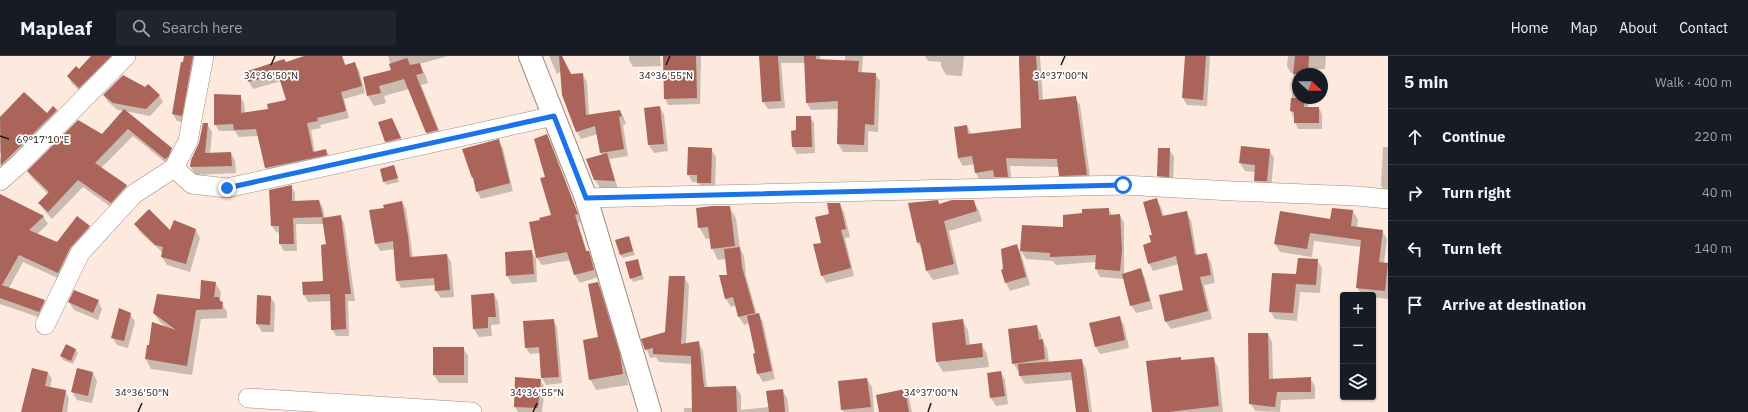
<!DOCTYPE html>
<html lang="en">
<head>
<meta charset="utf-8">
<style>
  :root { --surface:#171b24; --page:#20242c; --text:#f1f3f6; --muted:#9ea1a6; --line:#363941 }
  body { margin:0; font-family:"IBM Plex Sans",sans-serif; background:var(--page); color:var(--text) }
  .controls { position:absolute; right:12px; bottom:12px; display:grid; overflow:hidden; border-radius:4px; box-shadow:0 1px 3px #0004 }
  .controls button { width:36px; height:36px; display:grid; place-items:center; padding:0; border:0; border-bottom:1px solid var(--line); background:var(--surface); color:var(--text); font:20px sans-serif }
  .compass { position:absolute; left:1292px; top:12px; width:36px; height:36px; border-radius:50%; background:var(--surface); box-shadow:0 1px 3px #0004; rotate:111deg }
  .stop { position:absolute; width:12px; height:12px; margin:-9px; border:3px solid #1a73e8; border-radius:50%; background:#fff }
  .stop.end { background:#1a73e8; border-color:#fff; box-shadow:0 1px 4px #0008 }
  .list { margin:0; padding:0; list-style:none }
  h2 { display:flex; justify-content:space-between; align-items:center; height:52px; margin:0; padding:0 16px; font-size:17px }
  h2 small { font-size:13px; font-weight:400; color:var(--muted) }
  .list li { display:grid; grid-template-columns:26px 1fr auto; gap:12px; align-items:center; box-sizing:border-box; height:56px; padding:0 16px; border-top:1px solid var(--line) }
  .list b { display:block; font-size:15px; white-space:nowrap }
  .list em { font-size:13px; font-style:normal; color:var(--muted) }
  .icon { flex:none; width:22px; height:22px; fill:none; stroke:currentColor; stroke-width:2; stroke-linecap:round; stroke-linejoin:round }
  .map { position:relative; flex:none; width:1388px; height:356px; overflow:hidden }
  header { display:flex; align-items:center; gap:24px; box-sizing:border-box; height:56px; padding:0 20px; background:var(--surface); border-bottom:1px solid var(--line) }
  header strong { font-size:19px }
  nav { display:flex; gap:22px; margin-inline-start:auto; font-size:14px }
  .search { width:280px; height:36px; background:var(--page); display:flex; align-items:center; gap:10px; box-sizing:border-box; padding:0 14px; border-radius:4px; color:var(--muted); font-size:15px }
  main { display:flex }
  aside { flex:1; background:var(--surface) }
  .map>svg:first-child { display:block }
</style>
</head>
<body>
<header>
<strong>Mapleaf</strong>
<div class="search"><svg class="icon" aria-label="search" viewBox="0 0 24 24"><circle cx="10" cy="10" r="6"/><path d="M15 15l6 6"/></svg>Search here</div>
<nav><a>Home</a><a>Map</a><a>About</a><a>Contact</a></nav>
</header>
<main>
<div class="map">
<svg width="1388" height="356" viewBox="0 0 1388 356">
  <rect width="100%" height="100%" fill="#fde9dd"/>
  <path fill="#0003" d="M 92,0 L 123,0 L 84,39 L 72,28 L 68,20 L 79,14 Z
    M 185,0 L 200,0 L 185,67 L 177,65 L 173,58 Z
    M 307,0 L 342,0 L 346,10 L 355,8 L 359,14 L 365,37 L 344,43 L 349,62 L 320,69 L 321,72 L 311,74 L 315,97 L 326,94 L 330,101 L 270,119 L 266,112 L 258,80 L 239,81 L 235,75 L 219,75 L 215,68 L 240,40 L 244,47 L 245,58 L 270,54 L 288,44 L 281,25 L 253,33 L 249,26 L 286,7 Z
    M 388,0 L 448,0 L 419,8 L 425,18 L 428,27 L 421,29 L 443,84 L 432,86 L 427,77 L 409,33 L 384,40 L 386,47 L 374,50 L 368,40 L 364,22 L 392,15 Z
    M 549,0 L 561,0 L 571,19 L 582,18 L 587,26 L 589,60 L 620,55 L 624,62 L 626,68 L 623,69 L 628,100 L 609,103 L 618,133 L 600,132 L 595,124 L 602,100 L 598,78 L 581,83 L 577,76 L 563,39 L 561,15 L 557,18 Z
    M 629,0 L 660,0 L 661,10 L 633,11 L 629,4 Z
    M 664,0 L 701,0 L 700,48 L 668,49 L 665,42 Z
    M 765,0 L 820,0 L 820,4 L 845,5 L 845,0 L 863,0 L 862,17 L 875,18 L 880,25 L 878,76 L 868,75 L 868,96 L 843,96 L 838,88 L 839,53 L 811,54 L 807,47 L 805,7 L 781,7 L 785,52 L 768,53 L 763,46 L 760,1 Z
    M 925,0 L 964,0 L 962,20 L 946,19 L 941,10 L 941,6 L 928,5 Z
    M 1019,0 L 1040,0 L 1043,45 L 1075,41 L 1080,49 L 1091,127 L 1065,127 L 1060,119 L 1059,111 L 1010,110 L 1012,129 L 999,129 L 996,123 L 980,125 L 976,117 L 975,108 L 963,110 L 958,102 L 967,70 L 972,79 L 1022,73 Z
    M 1186,0 L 1210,0 L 1207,50 L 1187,49 L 1183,42 Z
    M 1288,0 L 1326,0 L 1325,13 L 1312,13 L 1311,18 L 1298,18 L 1298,42 L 1309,42 L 1308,52 L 1319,52 L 1322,58 L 1322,73 L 1298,73 L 1295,66 L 1291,55 L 1294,17 L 1291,17 L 1287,10 Z
    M 24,38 L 47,59 L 57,54 L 62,64 L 3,114 L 0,109 L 0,102 L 3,99 L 0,96 L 0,62 Z
    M 104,39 L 159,39 L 163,46 L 150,60 L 125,55 L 171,93 L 175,100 L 170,110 L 133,80 L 101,112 L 127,130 L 131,137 L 115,154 L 83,131 L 52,163 L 44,154 L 40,147 L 48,138 L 33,123 L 28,116 L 102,80 L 124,55 L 118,54 L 108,46 Z
    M 660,51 L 664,59 L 668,95 L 654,97 L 649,89 L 645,53 Z
    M 810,61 L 814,67 L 815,97 L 797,98 L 793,91 L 792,76 L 797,75 Z
    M 392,63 L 405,90 L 391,93 L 386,86 Z
    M 207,68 L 212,76 L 210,98 L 231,97 L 235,105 L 236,117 L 195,119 L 191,111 L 192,104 Z
    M 547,80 L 551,87 L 581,166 L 578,167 L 587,196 L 593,203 L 598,221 L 580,227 L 575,219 L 571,204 L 542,209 L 537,202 L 530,167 L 541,165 L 552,159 Z
    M 498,85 L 503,92 L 513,135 L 481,143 L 477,135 L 464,94 Z
    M 1242,91 L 1269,94 L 1274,102 L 1271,133 L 1259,133 L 1255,125 L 1255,116 L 1245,115 L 1240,107 Z
    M 1383,91 L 1388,91 L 1388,137 L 1385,137 L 1381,129 Z
    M 711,93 L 716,101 L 715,134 L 703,134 L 698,126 L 692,126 L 688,118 Z
    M 1169,93 L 1174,101 L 1173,128 L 1162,128 L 1158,120 Z
    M 394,110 L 399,126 L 386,129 L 384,125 Z
    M 291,130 L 295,137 L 295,146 L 319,145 L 323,152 L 325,163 L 340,160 L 344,167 L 355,245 L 348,245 L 349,280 L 336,280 L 332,273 L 331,245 L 308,246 L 304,239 L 324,226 L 327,189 L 324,168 L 296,168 L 297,195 L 284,195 L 280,188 L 280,177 L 276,176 L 272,170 Z
    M 0,139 L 43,160 L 48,168 L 36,179 L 57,188 L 89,171 L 93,178 L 62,224 L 23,206 L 9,232 L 44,245 L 49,253 L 44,263 L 0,248 L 0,229 L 6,230 L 0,227 Z
    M 1156,143 L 1161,151 L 1164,161 L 1186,156 L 1191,164 L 1197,200 L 1206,198 L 1211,206 L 1215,227 L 1204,229 L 1212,263 L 1171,273 L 1166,266 L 1184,235 L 1179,208 L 1153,215 L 1149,207 Z
    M 973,145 L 979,155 L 982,165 L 949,175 L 959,218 L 933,224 L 927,215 L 923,195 L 918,187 L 938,146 L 940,149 Z
    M 402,146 L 406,153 L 413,202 L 447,199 L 451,206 L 454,241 L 441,242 L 436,235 L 436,229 L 401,232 L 397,224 L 395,193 L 380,195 L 376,187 L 385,152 Z
    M 839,148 L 844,156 L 850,181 L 845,182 L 854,220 L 826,227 L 822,219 L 822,187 L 830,159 Z
    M 729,151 L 736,162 L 740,193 L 744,200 L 746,220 L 757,259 L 759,258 L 763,266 L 775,323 L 763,326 L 758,318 L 754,299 L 757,298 L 750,267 L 744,269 L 739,261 L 736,249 L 731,251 L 726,243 L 720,220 L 728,220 L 726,203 L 718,204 L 712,192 L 711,182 L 706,183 L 699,171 Z
    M 1109,153 L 1112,160 L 1120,159 L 1124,167 L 1124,218 L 1140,214 L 1145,222 L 1153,253 L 1136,257 L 1131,249 L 1124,223 L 1100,221 L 1096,213 L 1096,206 L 1056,209 L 1053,205 L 1026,203 L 1021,195 L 1064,172 L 1083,158 Z
    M 1353,155 L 1358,164 L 1357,172 L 1382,175 L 1387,183 L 1384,207 L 1388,208 L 1388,243 L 1373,241 L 1373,239 L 1362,239 L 1357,232 L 1362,191 L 1314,185 L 1312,201 L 1280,196 L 1275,188 Z
    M 135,168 L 171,175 L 196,174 L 200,182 L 190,216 L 167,209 L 162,201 L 163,197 L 140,176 Z
    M 629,181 L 635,199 L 623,202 L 620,198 Z
    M 1016,189 L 1021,197 L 1030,229 L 1010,235 L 1006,227 L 1002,214 L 1004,214 Z
    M 531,195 L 536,203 L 537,226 L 512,228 L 507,220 L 506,197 Z
    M 637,204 L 644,223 L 633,226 L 631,222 Z
    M 1317,204 L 1322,212 L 1320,237 L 1300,236 L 1297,265 L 1275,263 L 1270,255 L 1297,219 Z
    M 684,221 L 689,229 L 686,288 L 698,286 L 703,295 L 707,332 L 736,331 L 741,339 L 741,354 L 769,351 L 782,334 L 787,342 L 789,356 L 684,356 L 684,352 L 693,352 L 692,308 L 659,306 L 656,301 L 650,302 L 643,284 L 666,277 Z
    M 215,227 L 221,236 L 220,244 L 227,256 L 227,262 L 201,263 L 192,319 L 151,313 L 146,303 L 148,290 L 167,272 L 160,266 L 154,257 L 201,244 Z
    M 597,227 L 604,237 L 625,310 L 628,329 L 596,334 L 590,323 L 599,282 Z
    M 494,238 L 498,246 L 500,268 L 491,269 L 492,280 L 479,281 L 474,273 Z
    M 258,240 L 270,240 L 275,248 L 274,276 L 262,276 L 257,268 Z
    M 98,245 L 102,253 L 98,264 L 74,254 L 69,246 Z
    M 130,258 L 135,266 L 128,292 L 117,289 L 112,281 Z
    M 1119,261 L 1124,269 L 1129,292 L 1100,298 L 1096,291 Z
    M 553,264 L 557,271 L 562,327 L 546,329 L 542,322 L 540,297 L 530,298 L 526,292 Z
    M 962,264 L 968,274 L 970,290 L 981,288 L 987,298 L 989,311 L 943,316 L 937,306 L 933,268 Z
    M 1037,271 L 1041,278 L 1042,284 L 1047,292 L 1049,307 L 1081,304 L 1086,312 L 1092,356 L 1077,356 L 1073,324 L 1025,328 L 1020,320 L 1020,315 L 1018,315 L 1013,307 Z
    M 1268,278 L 1272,286 L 1273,323 L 1310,322 L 1315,330 L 1315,343 L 1281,344 L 1280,356 L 1255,355 L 1250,347 Z
    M 463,292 L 468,300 L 468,327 L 439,327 L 434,319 Z
    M 76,294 L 78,297 L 73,308 L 63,304 L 61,300 Z
    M 1180,302 L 1182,305 L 1213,302 L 1218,311 L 1223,356 L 1152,356 Z
    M 1001,316 L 1005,324 L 1008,348 L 996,350 L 991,342 Z
    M 48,317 L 52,323 L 50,332 L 65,335 L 69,342 L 67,356 L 25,356 Z
    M 93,317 L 97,325 L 92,347 L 77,344 L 72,336 Z
    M 867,323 L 872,331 L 874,356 L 844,356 L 842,353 Z
    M 540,324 L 545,332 L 542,356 L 518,356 L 515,351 Z
    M 904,334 L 909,342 L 912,356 L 880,356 Z"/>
  <path fill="#aa6459" d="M 91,0 L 111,0 L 79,32 L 67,20 L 76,10 L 79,13 Z
    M 184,0 L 193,0 L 182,60 L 172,58 L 181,6 L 183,6 Z
    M 304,0 L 342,0 L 345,9 L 355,6 L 362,30 L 341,36 L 346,55 L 317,62 L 318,65 L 307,67 L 313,96 L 326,93 L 327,99 L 265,112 L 256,73 L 234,74 L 233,68 L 214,69 L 214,38 L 241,39 L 241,57 L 268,53 L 267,48 L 286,44 L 278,18 L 248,26 L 245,16 L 284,3 L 286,6 Z
    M 559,0 L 562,0 L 571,18 L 583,17 L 586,59 L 620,54 L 622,60 L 619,61 L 624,93 L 600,97 L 595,70 L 576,76 L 562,39 Z
    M 663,0 L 696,0 L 697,42 L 664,43 Z
    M 759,0 L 778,0 L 781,45 L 762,46 Z
    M 804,0 L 816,0 L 816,3 L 859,5 L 858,16 L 876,17 L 874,69 L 865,68 L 864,89 L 837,88 L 838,45 L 806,47 Z
    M 1019,0 L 1036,0 L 1039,44 L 1076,40 L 1087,119 L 1059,120 L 1057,103 L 1006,102 L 1008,121 L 994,121 L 993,114 L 975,117 L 972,100 L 958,102 L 954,71 L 967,69 L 968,78 L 1021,72 Z
    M 1185,0 L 1206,0 L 1203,44 L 1182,42 Z
    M 1295,0 L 1309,0 L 1308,18 L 1293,18 Z
    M 407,2 L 410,9 L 420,7 L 423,17 L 416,19 L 438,74 L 426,77 L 404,23 L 379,30 L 381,37 L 367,40 L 363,21 L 391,14 L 389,8 Z
    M 123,19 L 145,31 L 148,28 L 160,39 L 146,53 L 113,47 L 103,39 Z
    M 24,36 L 47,57 L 53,50 L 57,54 L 1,109 L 0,61 Z
    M 1291,42 L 1305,42 L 1304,51 L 1319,51 L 1319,67 L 1294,67 L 1294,56 L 1290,55 Z
    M 660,50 L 664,88 L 648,89 L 644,52 Z
    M 124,53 L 172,92 L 168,101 L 165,103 L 128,73 L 95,107 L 127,129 L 111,147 L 78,124 L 48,156 L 38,147 L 49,136 L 27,115 L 78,64 L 102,78 Z
    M 796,60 L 811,60 L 812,91 L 792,91 L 791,75 L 796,74 Z
    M 392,62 L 401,82 L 385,86 L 378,66 Z
    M 203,67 L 208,67 L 205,97 L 231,96 L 232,110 L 190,111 L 191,104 L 199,87 Z
    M 547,78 L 578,158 L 575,159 L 586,195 L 589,195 L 594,214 L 574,219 L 567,196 L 536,202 L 529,166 L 540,164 L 539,162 L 551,159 L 540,122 L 545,121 L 534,83 Z
    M 499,83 L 510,127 L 476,136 L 473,121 L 472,122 L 462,93 Z
    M 1241,90 L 1270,93 L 1267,125 L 1254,125 L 1255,109 L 1239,107 Z
    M 688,91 L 712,92 L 711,127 L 697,127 L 697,119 L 687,119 Z
    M 1158,92 L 1170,92 L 1169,121 L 1157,120 Z
    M 607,97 L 615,125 L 594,124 L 586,103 Z
    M 394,109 L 398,122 L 383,126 L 380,113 Z
    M 292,129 L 292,145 L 319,144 L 323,161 L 293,162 L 294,188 L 279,188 L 279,170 L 271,170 L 269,134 Z
    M 0,138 L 44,160 L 29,174 L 57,186 L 77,160 L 90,170 L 70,192 L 58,217 L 19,199 L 2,229 L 45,244 L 39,256 L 0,242 Z
    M 1157,142 L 1162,160 L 1187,155 L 1195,199 L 1207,197 L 1211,219 L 1200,221 L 1208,255 L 1165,266 L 1159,239 L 1183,234 L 1176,200 L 1148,208 L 1143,189 L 1151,186 L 1149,179 L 1152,179 L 1143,146 Z
    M 938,144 L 939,148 L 952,144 L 974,144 L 977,155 L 944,165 L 954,208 L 926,215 L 920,186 L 917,187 L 908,147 Z
    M 402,145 L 408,180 L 410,201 L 447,198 L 450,234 L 435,235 L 434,222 L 396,225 L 393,185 L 375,188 L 369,154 L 384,152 L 383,149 Z
    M 827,147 L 840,147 L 846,173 L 841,174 L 851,212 L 821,220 L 813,188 L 821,187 L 815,161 L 829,158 Z
    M 712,150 L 730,150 L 735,190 L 711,193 L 708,171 L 698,172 L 696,152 Z
    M 1109,152 L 1109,159 L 1120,158 L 1122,194 L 1120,215 L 1095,213 L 1096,199 L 1050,201 L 1050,197 L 1020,195 L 1022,169 L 1063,171 L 1063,159 L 1082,157 L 1082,153 Z
    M 1332,152 L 1353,154 L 1351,170 L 1383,174 L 1379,206 L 1388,207 L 1385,235 L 1356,232 L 1361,184 L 1310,177 L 1307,193 L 1274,188 L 1280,155 L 1330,163 Z
    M 149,153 L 170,174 L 174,164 L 196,173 L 186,208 L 161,201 L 163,191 L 155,189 L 134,168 Z
    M 341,159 L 351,238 L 345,238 L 346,273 L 331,274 L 330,238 L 303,239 L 302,226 L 323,225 L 321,189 L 326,188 L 322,162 Z
    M 629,180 L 633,195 L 620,199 L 615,184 Z
    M 1017,188 L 1026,221 L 1005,227 L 1001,214 L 1003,213 L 1001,193 Z
    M 740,191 L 742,211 L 755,257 L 738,261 L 733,241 L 725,243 L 719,219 L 727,219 L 724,193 Z
    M 532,194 L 534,218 L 506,220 L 505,196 Z
    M 1298,202 L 1318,203 L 1316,229 L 1296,228 L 1293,257 L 1269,256 L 1272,217 L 1296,218 Z
    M 638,203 L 642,219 L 630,223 L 625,206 Z
    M 1141,212 L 1150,245 L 1130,250 L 1122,218 Z
    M 669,220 L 685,220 L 681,288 L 699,285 L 704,331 L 736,330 L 737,356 L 692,356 L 691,300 L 653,298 L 653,292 L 645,294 L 641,283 L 665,276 Z
    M 201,224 L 216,226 L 214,241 L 219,241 L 220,245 L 223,246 L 222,253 L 196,254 L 187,310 L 145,303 L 147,289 L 149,289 L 152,266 L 176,274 L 153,257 L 157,238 L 200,243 Z
    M 598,226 L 620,298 L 623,318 L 589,324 L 583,284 L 598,281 L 588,228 Z
    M 74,234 L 99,244 L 93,257 L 68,246 Z
    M 494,237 L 496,261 L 488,261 L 488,272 L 473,273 L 471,239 Z
    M 257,239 L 271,240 L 270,269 L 256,268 Z
    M 119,252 L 131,257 L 124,285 L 111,282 Z
    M 759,257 L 772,315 L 757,318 L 753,298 L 755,297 L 747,260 Z
    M 1120,260 L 1125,284 L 1095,291 L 1089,267 Z
    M 554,263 L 559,321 L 541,322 L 539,291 L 525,292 L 523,265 Z
    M 963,263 L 966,289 L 982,287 L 983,301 L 936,306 L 932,267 Z
    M 1037,269 L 1039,284 L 1043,283 L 1045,303 L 1012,308 L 1008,273 Z
    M 1248,277 L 1268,277 L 1269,323 L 1311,321 L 1311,336 L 1277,336 L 1275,351 L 1249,348 Z
    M 66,288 L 76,293 L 71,305 L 60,300 Z
    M 433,291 L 464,291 L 464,319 L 433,319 Z
    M 1181,301 L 1181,304 L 1214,301 L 1219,350 L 1168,356 L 1152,356 L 1146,305 Z
    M 1082,303 L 1089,356 L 1076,356 L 1071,316 L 1019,320 L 1018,308 Z
    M 32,312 L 48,316 L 45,330 L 66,334 L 62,356 L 21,356 Z
    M 77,312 L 93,316 L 88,340 L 71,336 Z
    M 1001,315 L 1005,340 L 990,342 L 987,317 Z
    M 515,321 L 541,323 L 538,352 L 514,351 Z
    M 867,322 L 871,351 L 841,354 L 838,325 Z
    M 783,333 L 785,356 L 769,356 L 766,335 Z
    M 905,333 L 909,356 L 879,356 L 876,339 Z"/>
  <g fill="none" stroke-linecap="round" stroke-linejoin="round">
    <g stroke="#a18b7d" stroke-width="20">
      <path id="minor" d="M 174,112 L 192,128 L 227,132 L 554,60
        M 0,125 L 18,109 L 126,0
        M 586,142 L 1123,129 L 1232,135 L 1357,140 L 1388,143
        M 45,269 L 80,197 L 134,138 L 174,112 L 188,85 L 204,0
        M 248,342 L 472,356"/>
    </g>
    <g stroke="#a18b7d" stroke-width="24">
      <path id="tertiary" d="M 530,0 L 586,142 L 650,356"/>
    </g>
    <use href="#minor" stroke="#fff" stroke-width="19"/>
    <use href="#tertiary" stroke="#fff" stroke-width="22"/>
  </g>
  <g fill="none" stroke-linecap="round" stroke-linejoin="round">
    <path stroke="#1a73e8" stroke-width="5" d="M 227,132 L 554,60 L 586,142 L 1123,129"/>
  </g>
  <path fill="none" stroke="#221914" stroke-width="1.5" d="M 271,9 L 275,0M 666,9 L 670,0M 1061,9 L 1065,0M 0,80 L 9,83M 138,356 L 142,347M 533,356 L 537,347M 928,356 L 931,347"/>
  <g font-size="10" text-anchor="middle" fill="#221914" stroke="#fff" stroke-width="3.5" stroke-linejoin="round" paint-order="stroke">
    <text x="271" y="23">34°36'50"N</text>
    <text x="666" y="23">34°36'55"N</text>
    <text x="1061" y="23">34°37'00"N</text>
    <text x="43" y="87">69°17'10"E</text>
    <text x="142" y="340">34°36'50"N</text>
    <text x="537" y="340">34°36'55"N</text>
    <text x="931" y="340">34°37'00"N</text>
  </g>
</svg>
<div class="controls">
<button>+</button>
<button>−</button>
<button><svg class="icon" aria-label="layers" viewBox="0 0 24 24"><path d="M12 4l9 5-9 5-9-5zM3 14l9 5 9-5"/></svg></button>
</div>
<svg class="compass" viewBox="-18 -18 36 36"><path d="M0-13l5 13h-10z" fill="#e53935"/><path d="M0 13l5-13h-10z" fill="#9ea1a6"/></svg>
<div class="stop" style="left:1123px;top:129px"></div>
<div class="stop end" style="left:227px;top:132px"></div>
</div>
<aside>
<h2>5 min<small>Walk · 400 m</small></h2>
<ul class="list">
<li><svg class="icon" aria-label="ahead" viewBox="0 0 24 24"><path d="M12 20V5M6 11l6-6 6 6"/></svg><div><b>Continue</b></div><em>220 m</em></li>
<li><svg class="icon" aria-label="right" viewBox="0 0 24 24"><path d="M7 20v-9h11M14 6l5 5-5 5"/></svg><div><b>Turn right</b></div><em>40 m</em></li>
<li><svg class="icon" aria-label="left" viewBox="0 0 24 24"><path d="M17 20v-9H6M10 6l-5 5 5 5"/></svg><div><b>Turn left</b></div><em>140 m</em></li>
<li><svg class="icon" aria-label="arrive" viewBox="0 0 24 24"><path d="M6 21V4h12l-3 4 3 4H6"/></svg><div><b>Arrive at destination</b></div></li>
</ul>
</aside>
</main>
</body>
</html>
